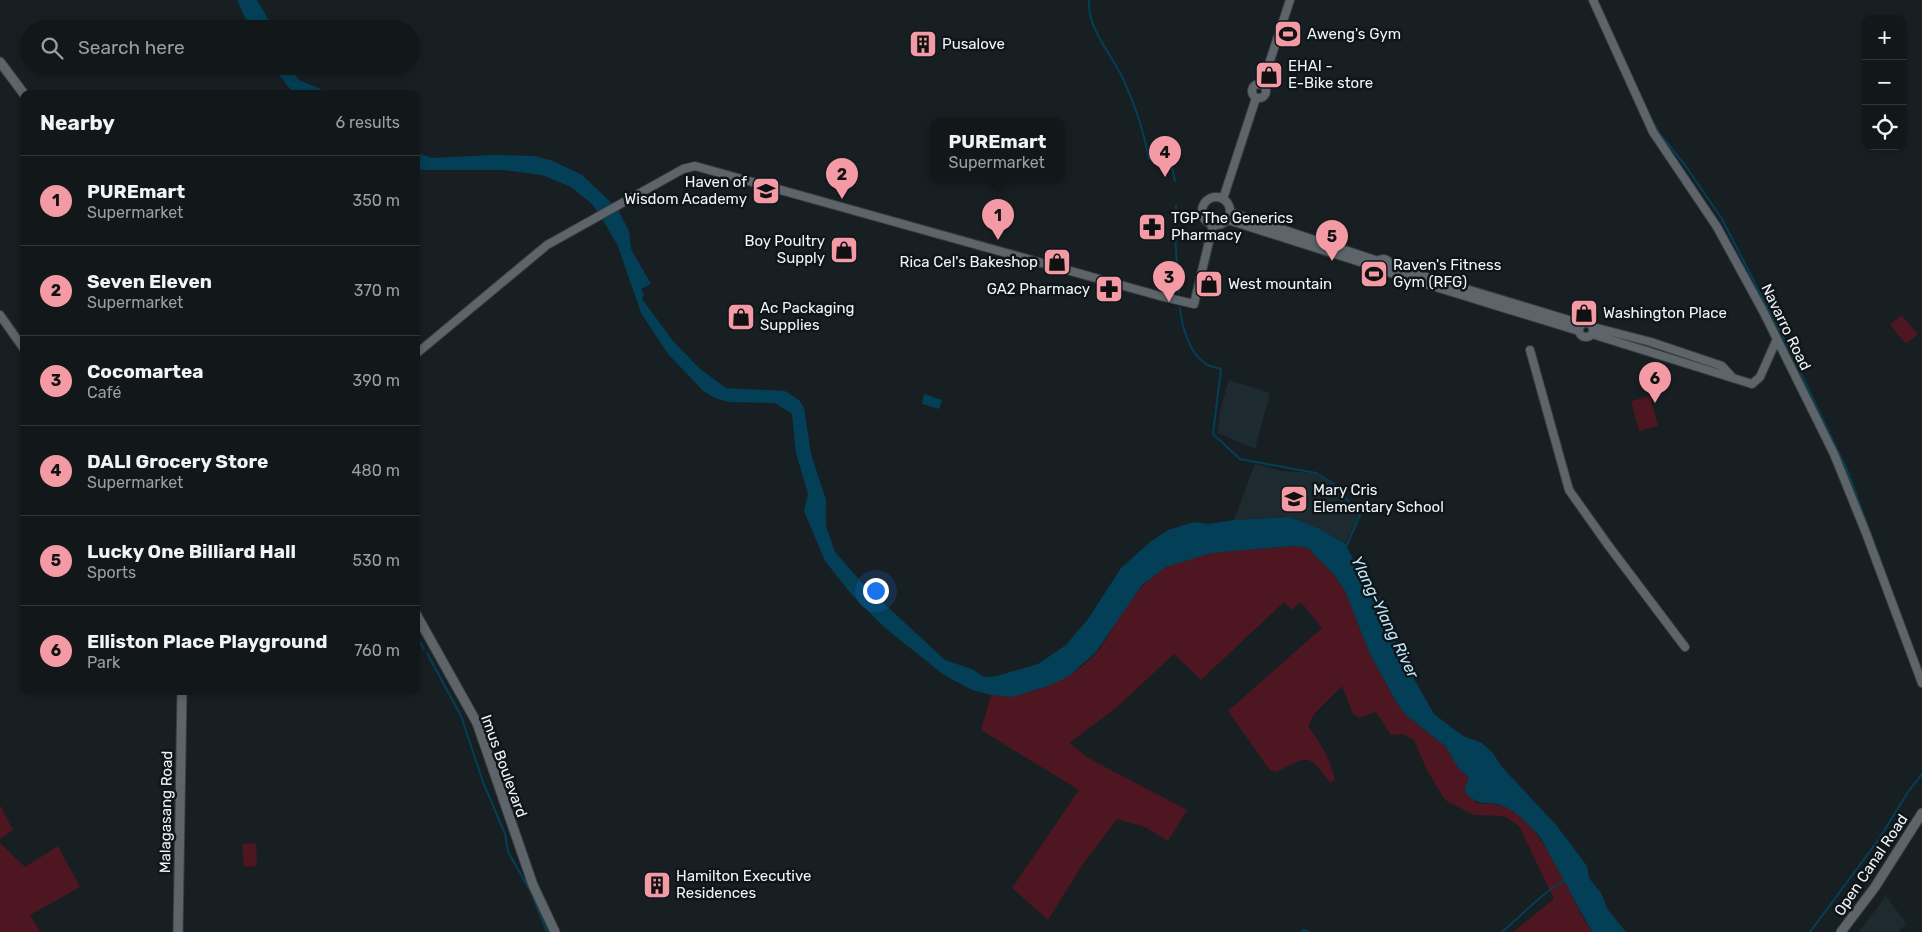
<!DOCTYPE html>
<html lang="en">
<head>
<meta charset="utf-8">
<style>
  :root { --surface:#12171a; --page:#1b2023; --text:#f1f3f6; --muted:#9c9fa2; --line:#313639; --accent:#f49aa4 }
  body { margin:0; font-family:Rubik,sans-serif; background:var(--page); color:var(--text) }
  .controls { position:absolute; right:15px; top:15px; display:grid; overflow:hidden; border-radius:10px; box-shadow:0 2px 8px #0003 }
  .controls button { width:45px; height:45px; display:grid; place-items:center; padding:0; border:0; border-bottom:1px solid var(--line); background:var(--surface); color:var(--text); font:25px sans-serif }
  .you { position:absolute; left:875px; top:590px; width:18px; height:18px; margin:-12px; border:4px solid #fff; border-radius:50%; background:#1a73e8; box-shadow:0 0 0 8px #1a73e833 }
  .badge { display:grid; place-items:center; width:32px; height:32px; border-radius:50%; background:var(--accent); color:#111; font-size:16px; font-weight:700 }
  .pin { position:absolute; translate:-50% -41px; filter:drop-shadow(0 1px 2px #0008) }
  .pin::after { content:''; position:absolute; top:26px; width:18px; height:15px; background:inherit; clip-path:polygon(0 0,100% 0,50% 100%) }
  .popup { position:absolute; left:930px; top:118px; width:135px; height:65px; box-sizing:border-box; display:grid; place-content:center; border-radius:10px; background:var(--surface); filter:drop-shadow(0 1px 4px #0005); font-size:16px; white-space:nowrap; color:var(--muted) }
  .popup b { font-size:19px; color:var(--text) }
  .popup::after { content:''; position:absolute; left:50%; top:100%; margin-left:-10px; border:10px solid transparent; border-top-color:var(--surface) }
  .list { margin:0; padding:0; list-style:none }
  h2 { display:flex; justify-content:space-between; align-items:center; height:65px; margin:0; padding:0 20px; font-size:21px }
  h2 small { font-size:16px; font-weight:400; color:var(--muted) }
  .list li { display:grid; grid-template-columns:32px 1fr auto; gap:15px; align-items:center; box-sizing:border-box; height:90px; padding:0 20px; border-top:1px solid var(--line) }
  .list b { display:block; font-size:19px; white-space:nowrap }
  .list p { margin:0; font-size:16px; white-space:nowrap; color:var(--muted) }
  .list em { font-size:16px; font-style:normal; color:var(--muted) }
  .icon { flex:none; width:28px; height:28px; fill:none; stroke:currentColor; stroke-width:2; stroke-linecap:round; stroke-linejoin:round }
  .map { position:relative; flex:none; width:1922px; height:932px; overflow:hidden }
  .search { position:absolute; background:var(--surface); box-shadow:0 2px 8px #0003; left:20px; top:20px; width:400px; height:55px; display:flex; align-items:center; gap:12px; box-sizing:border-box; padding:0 18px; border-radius:28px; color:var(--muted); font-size:19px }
  .panel { position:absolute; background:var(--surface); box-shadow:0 2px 8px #0003; left:20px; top:90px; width:400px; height:605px; border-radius:10px }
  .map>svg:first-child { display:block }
</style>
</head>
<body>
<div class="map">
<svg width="1922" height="932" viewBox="0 0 1922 932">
  <rect width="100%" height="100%" fill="#181f23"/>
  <path fill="#1d2b31" d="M 1229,380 L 1270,393 L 1255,449 L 1218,433 L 1220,410 Z
    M 1255,464 L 1282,471 L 1314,473 L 1332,484 L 1359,515 L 1345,544 L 1320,529 L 1290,517 L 1234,520 Z
    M 1886,896 L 1906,923 L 1899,932 L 1859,932 Z"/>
  <path fill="#4d1620" d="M 1901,315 L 1918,334 L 1906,344 L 1890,325 Z
    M 1650,396 L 1658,426 L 1639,431 L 1631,401 Z
    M 1295,546 L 1308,548 L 1335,576 L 1345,591 L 1369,652 L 1396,702 L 1406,715 L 1446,747 L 1458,768 L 1469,778 L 1465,787 L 1476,803 C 1485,804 1495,803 1503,806 C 1543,820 1569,898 1592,932 L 1513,932 L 1554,899 L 1519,826 L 1504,816 L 1474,815 L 1445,800 L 1426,768 L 1414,740 L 1403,734 L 1391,735 L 1376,712 L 1359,718 L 1353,714 L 1342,686 L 1314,714 L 1308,727 C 1322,744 1330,759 1335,780 L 1330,783 C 1308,752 1308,756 1276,772 L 1270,770 L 1228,711 L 1322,628 L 1301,602 L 1291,610 L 1284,602 L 1201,680 L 1174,654 L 1117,707 L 1069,743 L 1090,759 L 1187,810 L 1168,841 L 1145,827 L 1117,819 L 1083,864 L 1048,920 L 1012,888 L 1079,790 L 981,730 L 991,695 C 1033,698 1078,679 1103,644 C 1121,617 1135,586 1164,568 C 1199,548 1255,551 1295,546 Z
    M 0,805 L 13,830 L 0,839 Z
    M 0,843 L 25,867 L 58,846 L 80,887 L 30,915 L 40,932 L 0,932 Z
    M 256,843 L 257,866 L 244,867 L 242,844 Z"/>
  <path fill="#033f56" d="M 237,0 L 257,0 L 274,29 L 250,29 Z
    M 272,66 L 287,66 L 299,80 L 332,94 L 294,94 Z
    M 416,152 L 431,158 L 493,155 L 535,156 L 553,161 L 582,175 L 617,208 L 629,231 L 631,249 L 651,284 L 641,289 L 644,294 L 642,299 L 673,341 L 699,368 L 726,388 L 785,391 L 799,400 L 804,408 L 811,454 L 826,500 L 826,526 L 835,552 L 864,585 L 945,660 L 972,669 L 984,677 L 997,676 L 1038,664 L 1066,645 L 1088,619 L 1121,568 L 1150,542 L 1168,530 L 1194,522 L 1208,524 L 1234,520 L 1290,517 L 1320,529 L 1345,544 L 1365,580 L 1387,607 L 1397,649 L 1434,714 L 1463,736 L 1482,743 L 1493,753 L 1501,766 L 1557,826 L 1587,866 L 1589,878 L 1601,893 L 1608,910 L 1626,932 L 1592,932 L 1540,837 C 1530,826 1518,812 1503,806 C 1487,800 1482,808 1466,794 L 1465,787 L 1469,778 L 1458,768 L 1446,747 L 1406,715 L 1396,702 L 1369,652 L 1345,591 L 1335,576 L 1308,548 L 1294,546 L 1211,553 L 1166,567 L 1142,585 L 1096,652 L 1068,677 L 1048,686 L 1012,697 L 991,695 L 972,690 L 944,675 L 884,627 L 852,595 L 825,561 L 804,511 L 808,494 L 796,453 L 792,414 L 775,403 L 729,402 L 715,398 L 703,391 L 691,378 L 668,354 L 641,313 L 618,246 L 601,217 L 592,204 L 571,187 L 542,175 L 504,170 L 417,170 Z
    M 924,394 L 942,400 L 939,409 L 922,404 Z"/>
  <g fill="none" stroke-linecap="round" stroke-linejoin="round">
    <path stroke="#033f56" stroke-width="2" d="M 1089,0 C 1087,30 1113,55 1124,81 C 1136,107 1144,132 1149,159 L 1158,155 L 1169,154 L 1175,181
      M 1650,117 L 1660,134 L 1685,165 L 1722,219 L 1795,361 L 1848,472 L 1897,606
      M 1176,206 L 1175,236 L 1179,293
      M 1180,308 C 1182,327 1189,353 1206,364 C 1209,367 1216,367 1221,369 L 1213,434 L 1240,459 L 1316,473 L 1334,484 L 1360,515 L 1346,547
      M 416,636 L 424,649
      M 427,653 L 461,716 L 483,782 L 505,834 L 508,852 L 531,892 L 547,932
      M 1301,932 L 1304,930 L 1309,932
      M 1502,932 C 1523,914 1541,894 1565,880
      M 1810,932 L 1879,839 L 1908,792 L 1922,774"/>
    <g stroke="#383d40" stroke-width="10">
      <path id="tertiary" d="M 1593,0 L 1653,132 L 1717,227 L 1763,311 L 1834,454 L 1866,533 L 1922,683
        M1252 91a7 7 0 1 1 14 0a7 7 0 1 1-14 0Z
        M 1262,85 L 1290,0
        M1202 211a14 14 0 1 1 28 0a14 14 0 1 1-28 0Z
        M 1223,199 L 1256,98
        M 1230,212 L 1378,261
        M 1228,220 L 1376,267
        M1376 266a7 7 0 1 1 14 0a7 7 0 1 1-14 0Z
        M 1390,266 L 1582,324
        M 1387,272 L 1579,331
        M 0,315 L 24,349
        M1579 330a7 7 0 1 1 14 0a7 7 0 1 1-14 0Z
        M 1593,327 L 1651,342 L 1722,366 L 1732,377
        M 1592,334 L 1752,384 L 1760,377 L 1776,341
        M 1530,350 L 1569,490 L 1608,545 L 1685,647
        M 416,354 L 547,245 L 683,169 L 695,166 L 1160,296 L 1194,304 L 1213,225"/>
    </g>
    <g stroke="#383d40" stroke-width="11">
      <path id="secondary" d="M 0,62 L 24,94
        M 416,614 L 477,723 L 533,885 L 555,932
        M 178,932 L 182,691
        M 1841,932 L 1875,887 L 1922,813"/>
    </g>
    <use href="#tertiary" stroke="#5d656a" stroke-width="8"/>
    <use href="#secondary" stroke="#5d656a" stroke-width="9"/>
  </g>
  <defs>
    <g id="stadium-square" transform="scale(1.4375)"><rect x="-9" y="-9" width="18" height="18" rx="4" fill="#f49aa4" stroke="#0f161a"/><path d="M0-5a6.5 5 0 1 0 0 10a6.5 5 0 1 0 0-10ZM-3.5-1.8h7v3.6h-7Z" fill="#111"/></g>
    <g id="building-square" transform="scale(1.4375)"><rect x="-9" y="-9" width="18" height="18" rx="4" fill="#f49aa4" stroke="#0f161a"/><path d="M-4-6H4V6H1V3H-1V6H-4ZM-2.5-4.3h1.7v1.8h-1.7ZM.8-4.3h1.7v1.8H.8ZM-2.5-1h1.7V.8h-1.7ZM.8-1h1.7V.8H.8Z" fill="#111"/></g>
    <g id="shop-square" transform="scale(1.4375)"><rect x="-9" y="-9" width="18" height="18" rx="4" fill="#f49aa4" stroke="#0f161a"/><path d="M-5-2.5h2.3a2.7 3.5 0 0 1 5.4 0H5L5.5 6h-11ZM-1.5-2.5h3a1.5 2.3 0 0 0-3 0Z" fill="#111"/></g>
    <g id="school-square" transform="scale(1.4375)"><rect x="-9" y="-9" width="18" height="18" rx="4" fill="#f49aa4" stroke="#0f161a"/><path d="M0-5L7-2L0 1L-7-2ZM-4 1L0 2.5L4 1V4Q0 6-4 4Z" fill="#111"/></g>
    <g id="pharmacy-square" transform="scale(1.4375)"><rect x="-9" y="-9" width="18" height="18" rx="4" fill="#f49aa4" stroke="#0f161a"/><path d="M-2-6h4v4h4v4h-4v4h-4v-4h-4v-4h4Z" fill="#111"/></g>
  </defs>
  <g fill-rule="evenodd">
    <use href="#stadium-square" x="1288" y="34"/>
    <use href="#building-square" x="923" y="44"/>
    <use href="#shop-square" x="1269" y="75"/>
    <use href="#school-square" x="766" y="191"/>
    <use href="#pharmacy-square" x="1152" y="227"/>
    <use href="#shop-square" x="844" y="250"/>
    <use href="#shop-square" x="1057" y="262"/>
    <use href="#stadium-square" x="1374" y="274"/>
    <use href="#shop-square" x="1209" y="284"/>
    <use href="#pharmacy-square" x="1109" y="289"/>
    <use href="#shop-square" x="1584" y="313"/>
    <use href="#shop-square" x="741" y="317"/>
    <use href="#school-square" x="1294" y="499"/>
    <use href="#building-square" x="657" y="885"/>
  </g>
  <g text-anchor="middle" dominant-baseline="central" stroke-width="5" stroke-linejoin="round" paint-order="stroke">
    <g font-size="15" fill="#f1f5f8" stroke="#0f161a" text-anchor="start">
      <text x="1307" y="34">Aweng's Gym</text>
      <text x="942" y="44">Pusalove</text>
      <text x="1288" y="66">EHAI -<tspan x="1288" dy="17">E-Bike store</tspan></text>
      <text x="747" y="182" text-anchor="end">Haven of<tspan x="747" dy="17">Wisdom Academy</tspan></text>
      <text x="1171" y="218">TGP The Generics<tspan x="1171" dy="17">Pharmacy</tspan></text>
      <text x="825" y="241" text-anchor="end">Boy Poultry<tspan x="825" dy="17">Supply</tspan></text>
      <text x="1038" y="262" text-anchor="end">Rica Cel's Bakeshop</text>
      <text x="1393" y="265">Raven's Fitness<tspan x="1393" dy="17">Gym (RFG)</tspan></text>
      <text x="1228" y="284">West mountain</text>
      <text x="1090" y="289" text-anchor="end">GA2 Pharmacy</text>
      <text x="760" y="308">Ac Packaging<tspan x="760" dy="17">Supplies</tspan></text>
      <text x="1603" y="313">Washington Place</text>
      <text x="1313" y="490">Mary Cris<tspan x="1313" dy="17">Elementary School</tspan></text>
      <text x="676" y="876">Hamilton Executive<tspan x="676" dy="17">Residences</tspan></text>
    </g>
    <g font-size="15" fill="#f1f5f8" stroke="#0f161a">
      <text transform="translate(1786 327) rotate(64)">Navarro Road</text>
      <text transform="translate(504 766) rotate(70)">Imus Boulevard</text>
      <text transform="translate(166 812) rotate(-89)">Malagasang Road</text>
      <text transform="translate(1871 865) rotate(-56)">Open Canal Road</text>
    </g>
    <g font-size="16" font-style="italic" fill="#c0e4f7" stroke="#0f161a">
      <text transform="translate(1385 617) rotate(64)">Ylang-Ylang River</text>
    </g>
  </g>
</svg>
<div class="controls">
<button>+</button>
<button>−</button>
<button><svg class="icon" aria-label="locate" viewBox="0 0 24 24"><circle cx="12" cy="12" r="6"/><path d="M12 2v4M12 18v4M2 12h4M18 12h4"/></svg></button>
</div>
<div class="you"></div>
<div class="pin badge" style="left:998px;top:240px">1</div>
<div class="popup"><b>PUREmart</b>Supermarket</div>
<div class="pin badge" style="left:842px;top:199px">2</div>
<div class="pin badge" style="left:1169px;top:302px">3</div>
<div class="pin badge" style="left:1165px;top:177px">4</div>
<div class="pin badge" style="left:1332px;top:261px">5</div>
<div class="pin badge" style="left:1655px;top:403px">6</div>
<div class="search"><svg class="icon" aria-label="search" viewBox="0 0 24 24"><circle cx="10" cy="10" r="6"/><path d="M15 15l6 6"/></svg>Search here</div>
<section class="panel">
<h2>Nearby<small>6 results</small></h2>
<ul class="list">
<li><span class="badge">1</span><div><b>PUREmart</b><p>Supermarket</p></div><em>350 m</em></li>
<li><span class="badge">2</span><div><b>Seven Eleven</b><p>Supermarket</p></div><em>370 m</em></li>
<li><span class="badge">3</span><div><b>Cocomartea</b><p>Café</p></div><em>390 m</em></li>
<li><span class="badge">4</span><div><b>DALI Grocery Store</b><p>Supermarket</p></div><em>480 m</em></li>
<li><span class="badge">5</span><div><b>Lucky One Billiard Hall</b><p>Sports</p></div><em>530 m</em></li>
<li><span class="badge">6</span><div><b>Elliston Place Playground</b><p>Park</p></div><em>760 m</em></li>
</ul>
</section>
</div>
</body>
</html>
